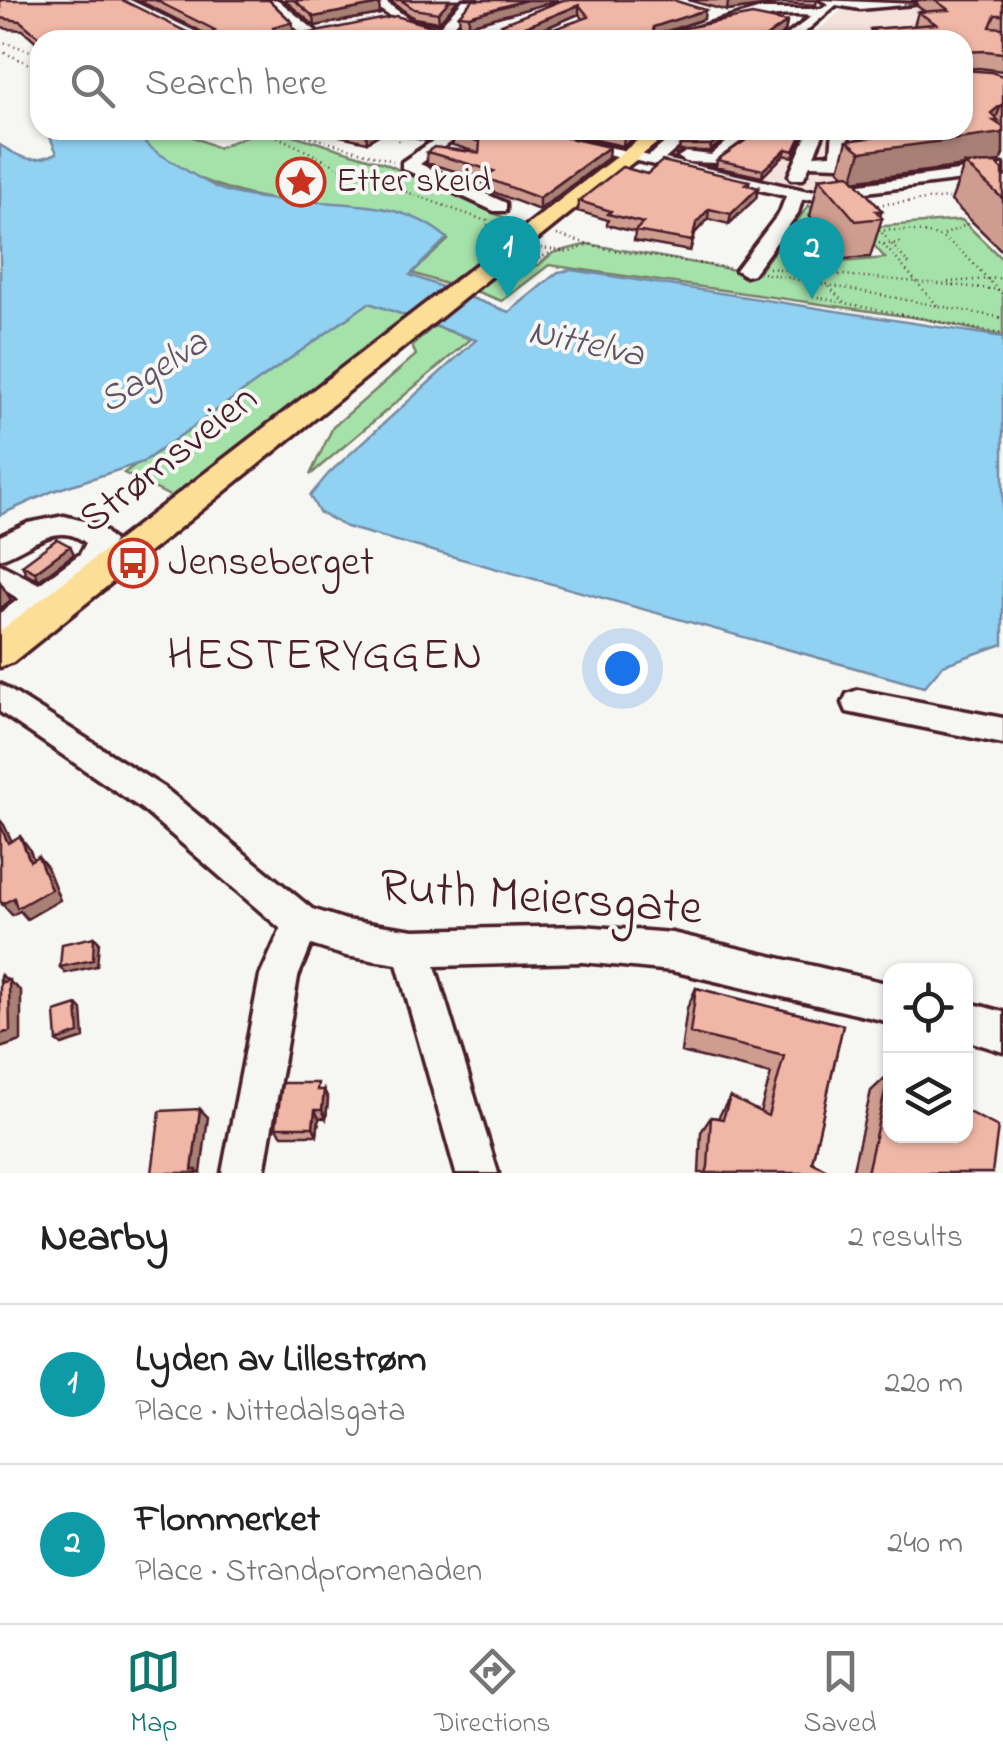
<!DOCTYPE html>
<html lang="en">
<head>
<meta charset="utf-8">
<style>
  :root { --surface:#fff; --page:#f6f6f6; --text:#222; --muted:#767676; --line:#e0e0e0; --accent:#0f766e }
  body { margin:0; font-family:"Indie Flower",sans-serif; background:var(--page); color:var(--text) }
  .controls { position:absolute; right:30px; bottom:30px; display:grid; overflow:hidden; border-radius:20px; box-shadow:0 2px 8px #0004 }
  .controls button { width:90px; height:90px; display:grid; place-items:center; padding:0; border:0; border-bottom:2px solid var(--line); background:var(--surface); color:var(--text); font:50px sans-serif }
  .you { position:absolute; left:622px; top:668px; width:35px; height:35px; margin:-25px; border:8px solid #fff; border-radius:50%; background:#1a73e8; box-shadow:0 0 0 15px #1a73e833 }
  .badge { display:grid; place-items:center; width:65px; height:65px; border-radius:50%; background:var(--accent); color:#fff; font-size:32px; font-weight:700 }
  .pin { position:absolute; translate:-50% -82px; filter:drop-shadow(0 2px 5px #0008) }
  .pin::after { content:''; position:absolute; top:52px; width:35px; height:30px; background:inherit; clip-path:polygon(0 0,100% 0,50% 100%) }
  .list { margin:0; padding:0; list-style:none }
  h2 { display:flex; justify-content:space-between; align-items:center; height:130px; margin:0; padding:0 40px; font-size:42px }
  h2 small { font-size:32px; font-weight:400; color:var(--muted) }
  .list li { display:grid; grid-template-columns:65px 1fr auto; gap:30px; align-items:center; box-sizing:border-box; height:160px; padding:0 40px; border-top:2px solid var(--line) }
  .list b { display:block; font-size:38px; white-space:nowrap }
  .list p { margin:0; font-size:32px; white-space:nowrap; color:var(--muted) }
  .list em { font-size:32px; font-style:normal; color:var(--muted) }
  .icon { flex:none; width:55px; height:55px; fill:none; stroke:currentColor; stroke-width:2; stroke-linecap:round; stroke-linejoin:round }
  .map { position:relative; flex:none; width:1003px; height:1173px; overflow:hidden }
  .search { position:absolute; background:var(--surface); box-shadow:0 2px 8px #0004; left:30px; right:30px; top:30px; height:110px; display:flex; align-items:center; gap:25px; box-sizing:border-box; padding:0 35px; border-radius:30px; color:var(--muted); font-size:38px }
  .sheet { height:450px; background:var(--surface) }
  nav { display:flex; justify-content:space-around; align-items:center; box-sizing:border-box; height:140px; border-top:2px solid var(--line); background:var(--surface); font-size:28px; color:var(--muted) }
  nav a { display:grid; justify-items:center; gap:5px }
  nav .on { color:var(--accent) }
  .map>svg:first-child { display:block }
</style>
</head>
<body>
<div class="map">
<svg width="1003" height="1173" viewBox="0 0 1003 1173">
  <rect width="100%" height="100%" fill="#f6f6f2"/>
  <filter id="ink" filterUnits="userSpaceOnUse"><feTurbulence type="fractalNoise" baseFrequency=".01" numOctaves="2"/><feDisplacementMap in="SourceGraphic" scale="20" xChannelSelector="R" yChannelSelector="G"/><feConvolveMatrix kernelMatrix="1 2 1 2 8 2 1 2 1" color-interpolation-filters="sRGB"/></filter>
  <g filter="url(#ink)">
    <path fill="#f4e3dc" d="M 855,0 L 941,0 L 1003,40 L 1003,75 L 965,78 L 1003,110 L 1003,166 L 827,192 L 765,186 L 647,153 L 679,130 L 963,130 L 963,40 L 806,40 Z"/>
    <path fill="#a5e2a9" stroke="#78806a" stroke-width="2.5" d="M 164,130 L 178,130 L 218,148 L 258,131 L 277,130 L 384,163 L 531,230 L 455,287 L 412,273 L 448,240 C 388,189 311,212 242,193 C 204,183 169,165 136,147 Z
      M 809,205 L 817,213 L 809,215 L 843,262 L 885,258 L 859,228 L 962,220 L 1003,260 L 1003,336 L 925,319 L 549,265 L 502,301 L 475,291 L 493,276 L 538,265 L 553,253 L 588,244 L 757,274 Z
      M 364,300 L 409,316 L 176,499 L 124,473 Z
      M 434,326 L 471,339 L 310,475 L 333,427 L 416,355 L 412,346 Z"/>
    <path fill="#91d1f2" stroke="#758aa2" stroke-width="2.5" d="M 47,130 L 135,130 C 143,145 161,155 176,164 C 191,173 207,184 223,190 C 294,213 388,186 447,238 L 410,275 L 509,312 L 558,272 L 572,270 L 1003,337 L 1003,644 L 943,665 L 924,687 L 346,527 L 319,512 L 310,496 L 329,473 L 476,340 L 369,303 L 143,462 L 53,491 L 0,515 L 0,145 C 22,159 32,164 57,153 Z"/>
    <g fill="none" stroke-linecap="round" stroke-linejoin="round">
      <g stroke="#4a1f2b" stroke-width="7">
        <path id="minor" d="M 114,0 L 130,0 L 213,40 L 195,40 Z
          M 265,0 L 278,0 L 317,32 L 317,38 L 307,38 Z
          M 369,0 L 383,0 L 413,22 L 440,26 L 463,0 L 476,0 L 452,28 L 508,40 C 457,40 407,36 369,0 Z
          M 821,0 L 914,4 L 860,9 L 836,5 L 796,40 L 781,40 L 812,16 C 756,9 707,40 653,40 L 761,9 L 821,9 L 829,4 Z
          M 449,130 L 467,130 L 420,164 L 506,203 L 506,211 L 494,211 L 402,168 L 402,162 Z
          M 680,130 L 698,130 L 665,159 L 808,191 L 1003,165 L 1003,175 L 802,200 L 798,213 L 753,274 L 746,276 L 736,270 L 780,212 L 786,196 L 565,144 L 573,139 L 649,156 Z
          M 722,130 L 743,130 L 752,136 L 720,163 L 686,162 L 678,157 L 686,152 L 711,155 L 733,137 Z
          M 809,130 L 825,130 L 814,155 L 831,154 L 833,130 L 849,130 L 848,153 L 877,151 L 885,156 L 839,166 L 810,165 L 803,179 L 791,179 L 789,175 Z
          M 64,516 L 99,525 L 114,541 L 98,568 L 0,639 L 0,613 L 19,599 L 0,587 L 0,564 L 39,584 L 80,554 L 86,543 C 56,519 29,550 0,559 L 0,536 L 28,523 Z
          M 0,684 L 166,789 L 312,909 L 346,920 L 414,930 L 582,926 L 672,933 L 890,984 L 890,1022 L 672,971 L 582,962 L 435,966 L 498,1173 L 456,1173 L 397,964 L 346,956 L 311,945 L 298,977 L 264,1173 L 222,1173 L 260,976 L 281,929 L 142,809 L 0,712 Z
          M 858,690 L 1003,718 L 1003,744 L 847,712 L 843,703 L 847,694 Z
          M 966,1002 L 1003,1012 L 1003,1052 L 966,1040 Z"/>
      </g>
      <g stroke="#4a1f2b" stroke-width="7">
        <path id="major" d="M 651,130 L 673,130 L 13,662 L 0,667 L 0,631 Z"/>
      </g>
      <path stroke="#4a1f2b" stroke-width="2.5" stroke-dasharray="1 4" stroke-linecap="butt" d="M 0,41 L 40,54
        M 0,51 L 40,68
        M 264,130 L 341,168 L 486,221
        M 287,130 L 393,161
        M 397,130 L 399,143
        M 873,205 L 958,197
        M 487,219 L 488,226 L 500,233
        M 874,231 C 951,226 953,244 1003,295
        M 882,233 L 909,264
        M 557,235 L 610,250 L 729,268
        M 944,235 L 976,220
        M 869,244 L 882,243 L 937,305
        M 884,244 L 903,243
        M 541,248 L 570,252 L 589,245
        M 521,267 L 552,252
        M 769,268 L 1003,290
        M 763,273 L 1003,318
        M 948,282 L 1003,278
        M 826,283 L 844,303 L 1003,334
        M 813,296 L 839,302"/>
      <use href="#minor" fill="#f6f6f2" fill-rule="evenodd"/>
      <use href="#major" fill="#fdde96" fill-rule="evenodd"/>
    </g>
    <path fill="#ce9d90" stroke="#4a1f2b" stroke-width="2.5" fill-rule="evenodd" d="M 0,0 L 191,34 L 206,34 L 138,0 L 269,0 L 292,22 L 294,31 L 284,34 L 442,29 L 502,34 L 502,24 L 563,0 L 704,19 L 666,32 L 787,22 L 785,32 L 774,40 L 40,40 L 40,45 L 23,30 L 7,29 L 0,26 ZM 579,14 L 583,19 L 540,34 L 534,33 Z
      M 284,0 L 374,0 L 380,14 L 315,26 Z
      M 389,0 L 458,0 L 439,22 L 414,18 Z
      M 473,0 L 559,0 L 469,25 L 460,25 L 459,15 Z
      M 688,0 L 817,0 L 816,5 L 781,3 L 727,11 Z
      M 911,0 L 1003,0 L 1003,71 L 979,68 L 963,69 L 963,40 L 868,40 L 871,29 L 914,26 L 918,12 L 924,11 L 917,6 L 917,1 Z
      M 1003,76 L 1003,154 L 1000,162 L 983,164 L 1003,170 L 1003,252 L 951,201 L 964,166 L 855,181 L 882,211 L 880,216 L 882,218 L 870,257 L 845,259 L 810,216 L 819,178 L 845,175 L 839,170 L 847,141 L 883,136 L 876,130 L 963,130 Z
      M 339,130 L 442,130 L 426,141 L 385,131 L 367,142 L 340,136 Z
      M 459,130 L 646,130 L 623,146 L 569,134 L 564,137 L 608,158 L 539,210 L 483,188 L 483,179 L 427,163 L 427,152 L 479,153 L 453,145 L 453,134 Z
      M 749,130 L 805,130 L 799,136 L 801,136 L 799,142 L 793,157 L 784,155 L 762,177 L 716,167 L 717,160 L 754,133 Z
      M 728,131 L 727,137 L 710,151 L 679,151 L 680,145 Z
      M 647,174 L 749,181 L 749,185 L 758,188 L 756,198 L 729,224 L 708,219 L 695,233 L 690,251 L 634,241 L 635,232 L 607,225 L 608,220 L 578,211 L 579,201 Z
      M 70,546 L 74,554 L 39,580 L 26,573 L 22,565 Z
      M 696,988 L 843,1025 L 812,1162 L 833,1173 L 699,1173 L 701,1132 L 711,1117 L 718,1118 L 730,1097 L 760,1112 L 771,1074 L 681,1052 L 687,1008 Z
      M 889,1074 L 992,1173 L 852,1173 L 871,1091 Z
      M 321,1090 L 324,1090 L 328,1099 L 326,1118 L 319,1118 L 317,1135 L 282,1135 L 276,1127 Z"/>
    <path fill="#a88075" stroke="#4a1f2b" stroke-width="2.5" d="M 450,0 L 458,0 L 439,22 L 438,13 Z
      M 526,0 L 559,0 L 469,25 L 469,16 Z
      M 740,0 L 782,0 L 781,3 L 727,11 L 728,2 Z
      M 379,4 L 380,14 L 315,26 L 314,17 Z
      M 579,5 L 579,14 L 517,40 L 515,31 Z
      M 705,10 L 704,19 L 652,36 L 653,27 Z
      M 292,22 L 294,31 L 275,36 L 273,27 Z
      M 787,22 L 785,32 L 774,40 L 762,40 Z
      M 78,34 L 79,40 L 40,40 L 39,37 Z
      M 1001,105 L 995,121 L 1003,133 L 1003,154 L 1000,162 L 967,166 L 965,164 L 964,166 L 852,181 L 861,152 L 991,113 Z
      M 368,130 L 385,130 L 367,142 L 366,131 Z
      M 426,130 L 442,130 L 426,141 Z
      M 558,130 L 569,130 L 569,134 L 558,140 Z
      M 632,130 L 646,130 L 623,146 L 624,136 Z
      M 897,130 L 914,130 L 910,142 L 892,145 Z
      M 728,131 L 727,137 L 710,151 L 711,145 Z
      M 609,147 L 608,158 L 539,210 L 539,198 Z
      M 786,149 L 784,155 L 762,177 L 763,170 Z
      M 758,188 L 756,198 L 729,224 L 731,214 Z
      M 709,209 L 708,219 L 695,233 L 690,251 L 696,223 Z
      M 70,546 L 74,554 L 39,580 L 35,572 Z
      M 0,582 L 11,600 L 0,609 Z
      M 0,820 L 4,825 L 18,854 L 8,843 L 0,825 Z
      M 20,836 L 29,848 L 39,872 L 30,861 Z
      M 38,856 L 47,867 L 60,900 L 27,919 L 20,911 L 12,915 L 2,904 Z
      M 94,937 L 99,942 L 97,966 L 65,973 L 60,967 Z
      M 1,975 L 21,991 L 21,1041 L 0,1048 Z
      M 77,1005 L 82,1010 L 84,1038 L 62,1045 L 57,1041 Z
      M 324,1090 L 328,1099 L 326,1118 L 322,1110 Z
      M 200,1109 L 208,1117 L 201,1173 L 195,1173 L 192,1170 Z
      M 315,1110 L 319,1118 L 317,1135 L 313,1127 Z"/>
    <path fill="#f0b7a7" stroke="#4a1f2b" stroke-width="2.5" fill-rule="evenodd" d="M 0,0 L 122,0 L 191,34 L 211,34 L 215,30 L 155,0 L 269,0 L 292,22 L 273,27 L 275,34 L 311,33 L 396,16 L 442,29 L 508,34 L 509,27 L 502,24 L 563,0 L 673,0 L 705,10 L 653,27 L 654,34 L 752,15 L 787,22 L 762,40 L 87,40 L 78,34 L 39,37 L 20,21 L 0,18 ZM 579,5 L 589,17 L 540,34 L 515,31 Z
      M 294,0 L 374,0 L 379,4 L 314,17 Z
      M 401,0 L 450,0 L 438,13 L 414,9 Z
      M 473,0 L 526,0 L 469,16 L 459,15 Z
      M 935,0 L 1003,0 L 1003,15 L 995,15 L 990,27 L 1003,28 L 1003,53 L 985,51 L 963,52 L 963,40 L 885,40 L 871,29 L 936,24 L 918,12 L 949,10 Z
      M 963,70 L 991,72 L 1003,76 L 1003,106 L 1001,105 L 991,113 L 999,121 L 994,121 L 1003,127 L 1003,133 L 861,152 L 847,141 L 918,131 L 917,130 L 963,130 Z
      M 459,130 L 559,130 L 560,136 L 609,147 L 539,198 L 483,177 L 494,171 L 427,152 L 434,147 L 479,153 L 480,142 L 453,134 Z
      M 598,130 L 632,130 L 624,136 Z
      M 696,130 L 724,130 L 728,131 L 711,145 L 680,145 Z
      M 756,130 L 800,130 L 796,135 L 801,136 L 794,151 L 786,149 L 763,170 L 717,160 L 756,133 Z
      M 662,161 L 749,181 L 745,184 L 758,188 L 731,214 L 709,209 L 696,223 L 692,241 L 635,231 L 643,223 L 608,214 L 611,211 L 579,201 L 622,167 L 647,174 Z
      M 996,163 L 1003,170 L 1003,199 L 965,164 Z
      M 849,174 L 882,211 L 876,211 L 882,218 L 856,221 L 819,178 Z
      M 57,539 L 70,546 L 35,572 L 22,565 Z
      M 0,825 L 8,843 L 20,836 L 30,861 L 38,856 L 51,889 L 17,908 L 14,898 L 2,904 L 0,900 Z
      M 94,937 L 93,960 L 60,967 L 62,944 Z
      M 0,975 L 0,983 L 9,980 L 10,1031 L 0,1034 Z
      M 696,988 L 843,1025 L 812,1162 L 833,1173 L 706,1173 L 708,1167 L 711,1117 L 723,1119 L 730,1097 L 768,1116 L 784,1056 L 690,1033 Z
      M 77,1005 L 79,1033 L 57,1041 L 55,1012 Z
      M 889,1074 L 890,1075 L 890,1136 L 966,1136 L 966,1111 L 998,1127 L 992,1173 L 867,1173 Z
      M 282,1083 L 318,1083 L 317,1090 L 324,1090 L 322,1110 L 315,1110 L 313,1127 L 276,1127 Z
      M 200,1109 L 192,1170 L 197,1170 L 197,1173 L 152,1173 L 160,1111 Z"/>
  </g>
  <defs>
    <g id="sight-ring" transform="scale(2.5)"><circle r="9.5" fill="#f6f6f2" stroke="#c8321e" stroke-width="1.5"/><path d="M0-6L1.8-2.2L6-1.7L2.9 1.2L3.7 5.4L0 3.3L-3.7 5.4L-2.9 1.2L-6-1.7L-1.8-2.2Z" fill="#c8321e"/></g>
    <g id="bus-ring" transform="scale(2.5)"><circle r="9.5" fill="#f6f6f2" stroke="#c8321e" stroke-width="1.5"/><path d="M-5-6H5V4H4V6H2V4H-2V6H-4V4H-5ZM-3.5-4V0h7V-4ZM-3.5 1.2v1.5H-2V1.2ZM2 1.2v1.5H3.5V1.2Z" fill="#c8321e"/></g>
  </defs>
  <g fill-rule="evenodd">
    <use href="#sight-ring" x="301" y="182"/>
    <use href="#bus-ring" x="133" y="563"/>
  </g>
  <g text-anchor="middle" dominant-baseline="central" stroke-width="8" stroke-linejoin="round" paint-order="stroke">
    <g font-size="35" fill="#4a1f2b" stroke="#f6f6f2" text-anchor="start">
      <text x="336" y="182">Etter skeid</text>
    </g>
    <g font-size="38" font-style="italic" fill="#5f5467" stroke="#f6f6f2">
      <text transform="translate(586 345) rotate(12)">Nittelva</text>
      <text transform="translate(154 373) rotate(-33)">Sagelva</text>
    </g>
    <g font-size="42" fill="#4a1f2b" stroke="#f6f6f2">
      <text transform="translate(169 460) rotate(-38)">Strømsveien</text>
    </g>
    <g font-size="42" fill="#4a1f2b" stroke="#f6f6f2" text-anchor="start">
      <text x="168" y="563">Jenseberget</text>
    </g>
    <g font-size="45" letter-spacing="2.5" fill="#4a1f2b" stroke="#f6f6f2">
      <text x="326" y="657">HESTERYGGEN</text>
    </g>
    <g font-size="50" fill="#4a1f2b" stroke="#f6f6f2">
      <text transform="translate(541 899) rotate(4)">Ruth Meiersgate</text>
    </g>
  </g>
</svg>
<div class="controls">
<button><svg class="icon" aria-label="locate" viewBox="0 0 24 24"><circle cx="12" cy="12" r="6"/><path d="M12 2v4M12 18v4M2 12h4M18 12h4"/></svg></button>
<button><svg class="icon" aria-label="layers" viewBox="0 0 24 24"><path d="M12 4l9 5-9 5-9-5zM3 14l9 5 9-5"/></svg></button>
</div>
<div class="you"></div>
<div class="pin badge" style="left:508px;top:298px;background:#0f9aa8">1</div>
<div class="pin badge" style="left:812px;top:299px;background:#0f9aa8">2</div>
<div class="search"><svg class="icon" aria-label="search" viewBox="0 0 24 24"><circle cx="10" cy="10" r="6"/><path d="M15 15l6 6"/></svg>Search here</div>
</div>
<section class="sheet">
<h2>Nearby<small>2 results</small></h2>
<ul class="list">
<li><span class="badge" style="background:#0f9aa8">1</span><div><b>Lyden av Lillestrøm</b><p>Place · Nittedalsgata</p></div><em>220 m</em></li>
<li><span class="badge" style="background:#0f9aa8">2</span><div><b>Flommerket</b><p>Place · Strandpromenaden</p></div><em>240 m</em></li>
</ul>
</section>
<nav>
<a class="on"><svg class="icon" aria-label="map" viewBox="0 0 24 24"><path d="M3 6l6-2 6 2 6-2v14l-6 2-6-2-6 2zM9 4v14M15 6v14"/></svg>Map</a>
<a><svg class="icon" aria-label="directions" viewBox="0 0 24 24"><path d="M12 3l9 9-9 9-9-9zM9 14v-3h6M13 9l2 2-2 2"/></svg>Directions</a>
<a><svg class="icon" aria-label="saved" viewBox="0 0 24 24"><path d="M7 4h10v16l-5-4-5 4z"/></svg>Saved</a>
</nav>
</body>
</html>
